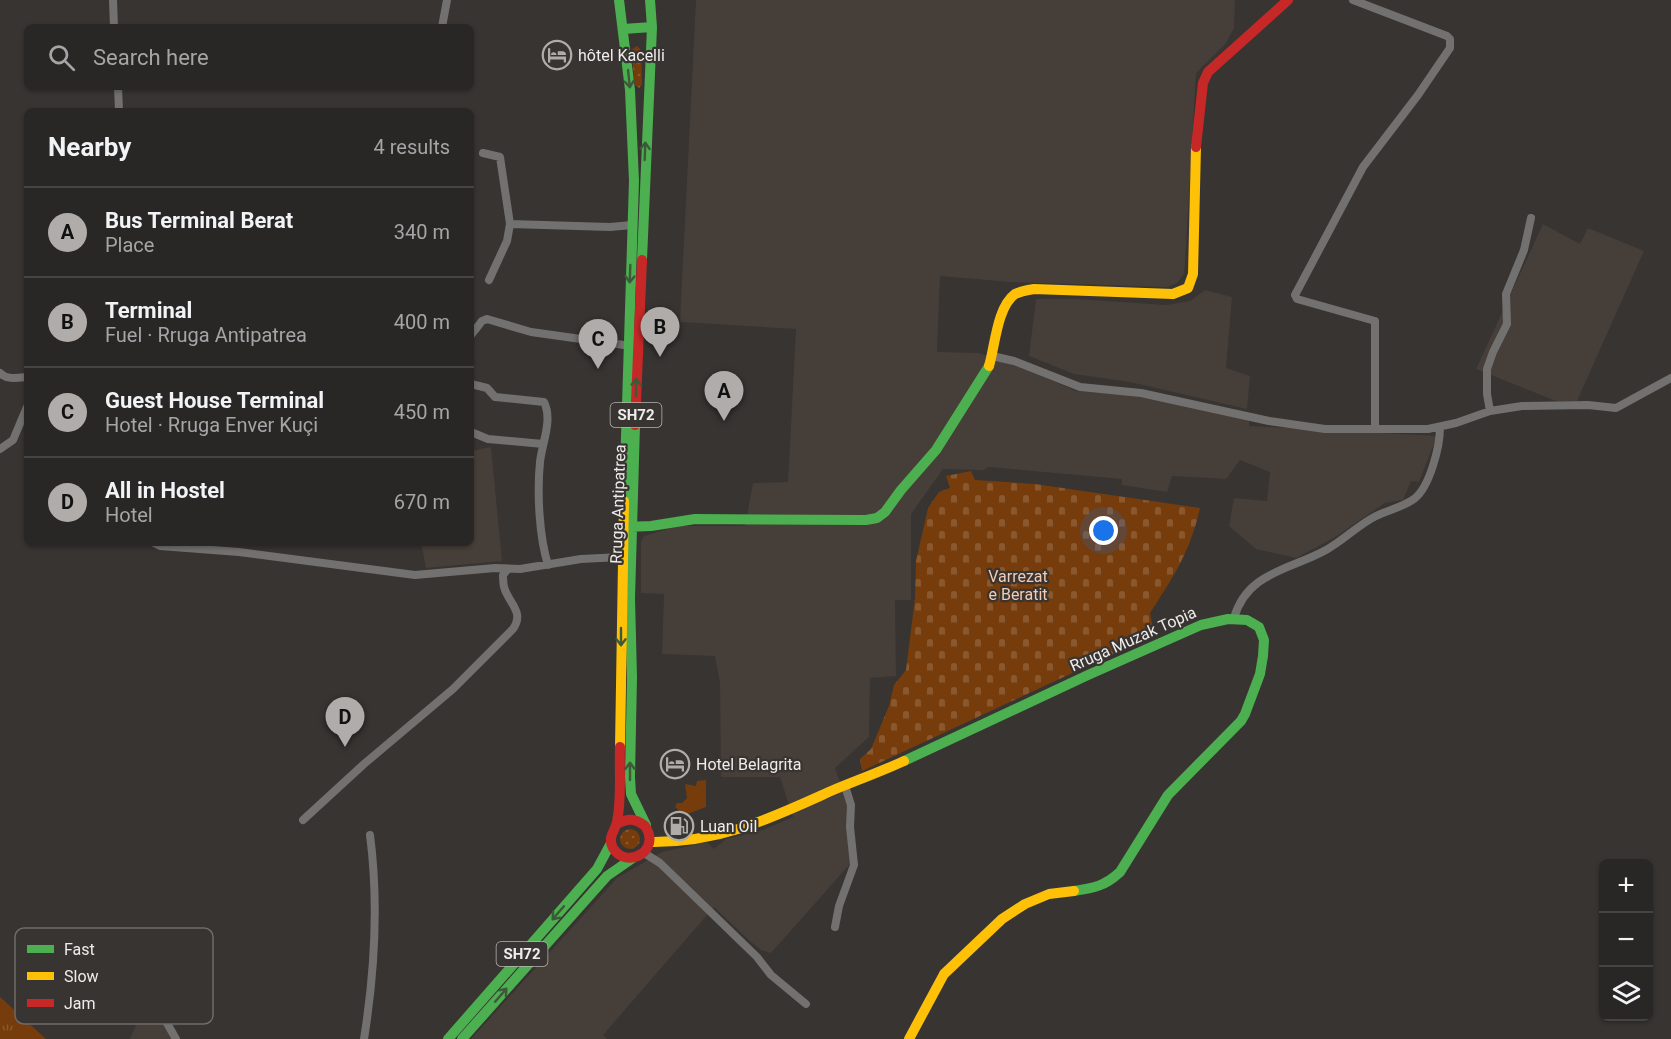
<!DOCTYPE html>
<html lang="en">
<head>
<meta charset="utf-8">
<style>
  :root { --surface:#292726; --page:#312f2e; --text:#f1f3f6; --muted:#a5a5a7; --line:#454443; --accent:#afacaa }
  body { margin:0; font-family:Roboto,sans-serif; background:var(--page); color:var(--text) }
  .controls { position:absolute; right:18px; bottom:18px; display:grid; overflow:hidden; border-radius:9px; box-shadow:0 2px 4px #0004 }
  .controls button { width:54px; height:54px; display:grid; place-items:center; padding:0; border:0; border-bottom:2px solid var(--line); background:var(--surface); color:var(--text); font:30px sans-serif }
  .you { position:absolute; left:1104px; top:531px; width:21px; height:21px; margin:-15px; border:4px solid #fff; border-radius:50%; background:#1a73e8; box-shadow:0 0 0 9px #1a73e833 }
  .badge { display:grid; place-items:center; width:39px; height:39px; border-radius:50%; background:var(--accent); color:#111; font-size:20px; font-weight:700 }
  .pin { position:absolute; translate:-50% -50px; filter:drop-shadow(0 2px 3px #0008) }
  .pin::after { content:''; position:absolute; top:32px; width:21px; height:18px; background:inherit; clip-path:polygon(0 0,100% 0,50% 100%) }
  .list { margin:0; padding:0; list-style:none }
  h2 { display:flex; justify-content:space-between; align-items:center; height:78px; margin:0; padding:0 24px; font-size:26px }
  h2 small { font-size:20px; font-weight:400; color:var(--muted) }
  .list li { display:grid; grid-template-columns:39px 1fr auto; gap:18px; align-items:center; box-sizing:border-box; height:90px; padding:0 24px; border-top:2px solid var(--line) }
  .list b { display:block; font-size:22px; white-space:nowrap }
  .list p { margin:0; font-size:20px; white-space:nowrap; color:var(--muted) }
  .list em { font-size:20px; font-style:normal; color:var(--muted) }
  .icon { flex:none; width:33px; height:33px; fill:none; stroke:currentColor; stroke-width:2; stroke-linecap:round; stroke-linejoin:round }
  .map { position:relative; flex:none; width:1671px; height:1039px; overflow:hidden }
  .search { position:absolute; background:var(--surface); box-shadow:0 2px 4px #0004; left:24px; top:24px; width:450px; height:66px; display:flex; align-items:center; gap:15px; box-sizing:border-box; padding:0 21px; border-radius:9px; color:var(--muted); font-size:22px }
  .panel { position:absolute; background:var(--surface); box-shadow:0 2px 4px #0004; left:24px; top:108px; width:450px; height:438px; border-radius:9px }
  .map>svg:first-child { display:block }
</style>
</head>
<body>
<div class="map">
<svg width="1671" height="1039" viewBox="0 0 1671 1039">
  <defs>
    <pattern id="grass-dots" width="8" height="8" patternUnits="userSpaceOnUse" patternTransform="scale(1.5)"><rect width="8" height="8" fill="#763c0b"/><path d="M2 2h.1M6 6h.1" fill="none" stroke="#8a582f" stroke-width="1.8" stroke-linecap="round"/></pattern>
    <pattern id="cemetery-stones" width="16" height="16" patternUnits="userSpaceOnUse" patternTransform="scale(1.5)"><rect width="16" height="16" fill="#763c0b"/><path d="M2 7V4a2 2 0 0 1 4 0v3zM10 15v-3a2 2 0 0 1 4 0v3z" fill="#8a582f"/></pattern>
    <pattern id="park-tufts" width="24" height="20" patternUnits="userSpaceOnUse" patternTransform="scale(1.5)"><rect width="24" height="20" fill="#763c0b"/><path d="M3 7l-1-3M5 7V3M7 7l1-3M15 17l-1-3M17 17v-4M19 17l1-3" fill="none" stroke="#8a582f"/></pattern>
  </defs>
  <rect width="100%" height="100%" fill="#373432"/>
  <path fill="#463e39" d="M 696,0 L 1235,0 L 1234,28 L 1226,43 L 1196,73 L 1185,263 L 1184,274 L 1177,283 L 1167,287 L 1010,282 L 940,276 L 937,352 L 979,353 L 1027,370 L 1076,391 L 1130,395 L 1249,418 L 1249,426 L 1437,436 L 1419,482 L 1411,481 L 1403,500 L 1385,503 L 1334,538 L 1296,558 L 1256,549 L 1229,526 L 1234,498 L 1267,501 L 1270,472 L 1240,460 L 1226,479 L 1172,476 L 1167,492 L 1122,485 L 1122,479 L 989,467 L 983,470 L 943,469 L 911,514 L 911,600 L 895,600 L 896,676 L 870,678 L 869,737 L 835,768 L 850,811 L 851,863 L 771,953 L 761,950 L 751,942 L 714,907 L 603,1035 L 607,1039 L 471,1039 L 617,878 L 662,852 L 707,842 L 714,849 L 726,839 L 763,830 L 793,817 L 780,777 L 721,777 L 720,683 L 715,656 L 662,654 L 664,594 L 641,593 L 641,542 L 644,536 L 677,526 L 745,526 L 753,483 L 788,482 L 796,329 L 680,322 Z
    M 1543,224 L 1580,244 L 1588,228 L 1644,251 L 1577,401 L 1556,401 L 1476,369 Z
    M 1205,290 L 1232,297 L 1226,368 L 1250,376 L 1247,409 L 1130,382 L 1074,374 L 1029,356 L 1036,299 L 1077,299 L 1166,305 L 1190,301 Z
    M 491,447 L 502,561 L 426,568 L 421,543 L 471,543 L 471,451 Z
    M 154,1006 L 173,1039 L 130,1039 L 137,1023 Z"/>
  <path fill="url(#grass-dots)" d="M 637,46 L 641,50 L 642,85 L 639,88 L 635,85 L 631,50 Z
    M620 839a10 10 0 1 1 20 0a10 10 0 1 1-20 0Z"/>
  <path fill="url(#cemetery-stones)" d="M 971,471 L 975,480 L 1035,484 L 1200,508 C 1190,552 1174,576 1150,613 L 1154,635 L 862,771 L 860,759 L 871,749 L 889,706 L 894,685 L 906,670 L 915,598 L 916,561 L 928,508 L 939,492 L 950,488 L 946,476 Z"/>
  <path fill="url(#park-tufts)" d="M 0,997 L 46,1039 L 0,1039 Z"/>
  <path fill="#763c0b" d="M 706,780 L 706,807 L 685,815 L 675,807 L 677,803 L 682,803 L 687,798 L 685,784 L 696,786 L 697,781 Z"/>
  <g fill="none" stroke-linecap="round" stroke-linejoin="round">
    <path stroke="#727170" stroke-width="8" d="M 113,0 L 114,27
      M 1353,0 L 1447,36 L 1450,39 L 1450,48 L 1418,95 L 1363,167 L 1295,295 L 1297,299 L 1375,321 L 1375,429
      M 442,27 L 447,0
      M 118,87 L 119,111
      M 483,153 L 500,157 L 510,224 L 507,241 L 489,280
      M 510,224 L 610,227 L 632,225
      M 471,335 L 482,321 L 487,319 L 531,332 L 631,346
      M 992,356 L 1014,361 L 1080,387 L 1141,393 L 1269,421 L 1325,429 L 1428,429 L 1456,423 L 1490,411 L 1522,406 L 1588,405 L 1616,408 L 1671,378
      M 0,373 C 7,380 17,378 27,377
      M 471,384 L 487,388 L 495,397 L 544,402 C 553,420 542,443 540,462 C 537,492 539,536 548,565
      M 1490,411 L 1487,394 L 1487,369 L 1493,352 L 1507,324 L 1506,294 L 1524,250 L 1531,218
      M 471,432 L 488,439 L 543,444
      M 0,449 L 13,440 L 27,407
      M 154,543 L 160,546 L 239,552 L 415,575 L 495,568 L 520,569 L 581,559 L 621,557
      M 1234,618 C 1247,572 1290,570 1326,550 C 1344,540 1358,525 1376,516 C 1388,510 1403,507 1414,499 C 1430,487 1440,446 1440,427
      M 303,820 L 364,764 L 453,689 L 513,629 C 524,613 511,605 505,590 C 503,585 503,580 503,575 L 507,570
      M 644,853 L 660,863 L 757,957 L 771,975 L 806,1004
      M 835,927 L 839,906 L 854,865 L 850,827 L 851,805 L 845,786
      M 147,988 L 176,1039
      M 364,1039 C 375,970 379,904 370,835"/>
    <path stroke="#4caf50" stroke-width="10" d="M 619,0 L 630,90 L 634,181 L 624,501
      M 623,29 L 652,27
      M 642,260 L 652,27 L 650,0
      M 635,425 L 630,598 L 632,677 L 630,777 L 631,794 L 646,825
      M 625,527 L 651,526 L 695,519 L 866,520 L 877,518 L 885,512 L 901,490 L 936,450 L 989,366
      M 904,761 L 1088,675 L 1201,625 L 1228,619 L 1247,620 L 1259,627 L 1264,640 L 1263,656 L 1260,674 L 1245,714 L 1241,721 L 1168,795 L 1120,872 C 1105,886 1094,888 1074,891
      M 448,1039 L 597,869 L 611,843
      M 462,1039 L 607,876 L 633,858"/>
    <path stroke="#ffc107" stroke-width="10" d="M 989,366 C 995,346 997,307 1015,294 C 1021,291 1028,290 1034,289 L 1173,294 L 1188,288 L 1193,274 L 1196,147
      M 620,747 L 624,501
      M 650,842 C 720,843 769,819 831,791 C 855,781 880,772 904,761
      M 909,1039 L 944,974 L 1002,919 L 1025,904 L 1049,894 L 1074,891"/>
    <path stroke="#c62828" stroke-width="10" d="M 1196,147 L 1203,83 L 1208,72 L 1288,0
      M 635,425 L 642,260
      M 617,824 C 628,818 635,818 645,826 C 662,851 626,870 613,848 C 607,837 615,831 617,822 C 622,798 619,771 620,747"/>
  </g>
  <defs><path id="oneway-shaft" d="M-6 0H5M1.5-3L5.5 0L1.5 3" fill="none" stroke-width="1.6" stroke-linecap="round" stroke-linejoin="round" transform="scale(1.5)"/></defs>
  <g stroke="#3e593a">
    <use href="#oneway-shaft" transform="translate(629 79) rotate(84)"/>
    <use href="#oneway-shaft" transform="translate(645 151) rotate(-88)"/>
    <use href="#oneway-shaft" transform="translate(630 274) rotate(92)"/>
    <use href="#oneway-shaft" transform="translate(636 387) rotate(-89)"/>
    <use href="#oneway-shaft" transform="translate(621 637) rotate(90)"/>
    <use href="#oneway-shaft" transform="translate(630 771) rotate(-90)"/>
    <use href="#oneway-shaft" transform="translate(558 913) rotate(131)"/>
    <use href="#oneway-shaft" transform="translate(501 995) rotate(-49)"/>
  </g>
  <defs>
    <g id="hotel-ring" transform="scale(1.5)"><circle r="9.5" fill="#383431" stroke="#afacaa" stroke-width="1.5"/><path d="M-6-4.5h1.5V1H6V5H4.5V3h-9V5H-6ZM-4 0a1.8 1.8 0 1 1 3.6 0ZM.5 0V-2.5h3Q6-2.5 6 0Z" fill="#afacaa"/></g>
    <g id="fuel-ring" transform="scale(1.5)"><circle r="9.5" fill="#383431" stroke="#afacaa" stroke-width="1.5"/><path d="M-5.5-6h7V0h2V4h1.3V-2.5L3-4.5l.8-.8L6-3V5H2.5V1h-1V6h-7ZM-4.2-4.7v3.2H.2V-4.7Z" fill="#afacaa"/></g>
  </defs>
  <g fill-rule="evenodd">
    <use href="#hotel-ring" x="557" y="55"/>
    <use href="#hotel-ring" x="675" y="764"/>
    <use href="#fuel-ring" x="679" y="826"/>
  </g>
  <g text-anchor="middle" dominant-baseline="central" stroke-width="4.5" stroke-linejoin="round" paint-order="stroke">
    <g fill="#383431" stroke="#b8b5b3" stroke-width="1.5">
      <rect x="610.5" y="403" width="51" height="24" rx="4.5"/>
      <rect x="496.5" y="942" width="51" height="24" rx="4.5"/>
    </g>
    <g font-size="15" font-weight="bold" fill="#efeceb">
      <text x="636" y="415">SH72</text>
      <text x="522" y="954">SH72</text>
    </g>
    <g font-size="16" fill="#efeceb" stroke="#383431" text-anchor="start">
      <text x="578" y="55">hôtel Kacelli</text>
      <text x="696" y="764">Hotel Belagrita</text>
      <text x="700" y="826">Luan Oil</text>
    </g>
    <g font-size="16" fill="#efeceb" stroke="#383431">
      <text transform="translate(618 504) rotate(-88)">Rruga Antipatrea</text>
      <text transform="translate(1133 639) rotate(-24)">Rruga Muzak Topia</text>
    </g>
    <g font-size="16" fill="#f3cab2" stroke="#383431">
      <text x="1018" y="576">Varrezat<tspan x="1018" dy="18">e Beratit</tspan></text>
    </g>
  </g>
  <rect x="15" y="928" width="198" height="96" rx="9" fill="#383431" stroke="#6f6b69" stroke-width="1.5"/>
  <rect x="27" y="945" width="27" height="8" fill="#4caf50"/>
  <rect x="27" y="972" width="27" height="8" fill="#ffc107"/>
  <rect x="27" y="999" width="27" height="8" fill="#c62828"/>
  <g font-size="16" fill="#efeceb">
    <text x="64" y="955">Fast</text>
    <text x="64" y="982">Slow</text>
    <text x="64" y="1009">Jam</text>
  </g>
</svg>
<div class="controls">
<button>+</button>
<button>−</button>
<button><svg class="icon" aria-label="layers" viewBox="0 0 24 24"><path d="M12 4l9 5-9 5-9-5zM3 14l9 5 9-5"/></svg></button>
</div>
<div class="you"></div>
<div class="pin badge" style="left:724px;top:421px">A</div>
<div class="pin badge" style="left:660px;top:357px">B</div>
<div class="pin badge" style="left:598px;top:369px">C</div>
<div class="pin badge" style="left:345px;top:747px">D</div>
<div class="search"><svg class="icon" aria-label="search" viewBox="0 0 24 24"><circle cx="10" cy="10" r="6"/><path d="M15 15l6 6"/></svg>Search here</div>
<section class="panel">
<h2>Nearby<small>4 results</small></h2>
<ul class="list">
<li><span class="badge">A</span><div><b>Bus Terminal Berat</b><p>Place</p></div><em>340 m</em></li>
<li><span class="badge">B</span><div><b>Terminal</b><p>Fuel · Rruga Antipatrea</p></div><em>400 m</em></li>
<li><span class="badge">C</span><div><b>Guest House Terminal</b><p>Hotel · Rruga Enver Kuçi</p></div><em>450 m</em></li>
<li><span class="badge">D</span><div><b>All in Hostel</b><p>Hotel</p></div><em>670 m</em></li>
</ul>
</section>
</div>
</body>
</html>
